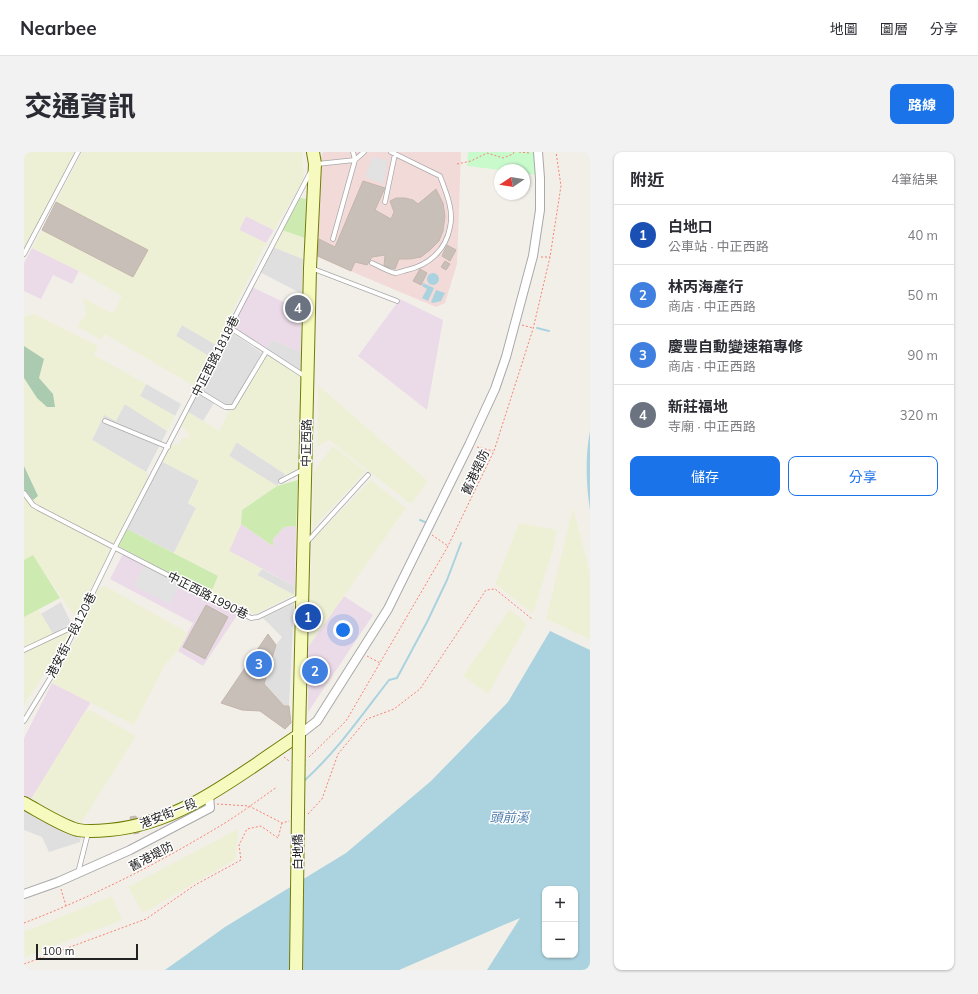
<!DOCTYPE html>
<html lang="zh-TW">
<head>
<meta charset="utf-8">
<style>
  :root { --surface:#fff; --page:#f2f2f3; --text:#2b2b33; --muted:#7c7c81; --line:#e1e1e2; --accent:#1a73e8 }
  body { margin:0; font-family:Mulish,"Noto Sans TC",sans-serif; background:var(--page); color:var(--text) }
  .controls { position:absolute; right:12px; bottom:12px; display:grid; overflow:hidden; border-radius:8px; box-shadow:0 1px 3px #0004 }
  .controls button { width:36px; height:36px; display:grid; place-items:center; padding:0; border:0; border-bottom:1px solid var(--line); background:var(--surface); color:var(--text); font:20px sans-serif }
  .compass { position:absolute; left:470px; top:12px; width:36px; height:36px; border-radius:50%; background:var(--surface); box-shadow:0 1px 3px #0004; rotate:258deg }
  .scale { position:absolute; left:12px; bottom:10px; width:102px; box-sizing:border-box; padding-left:4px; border:2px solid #222; border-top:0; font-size:11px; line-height:14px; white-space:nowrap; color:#222; -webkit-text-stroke:3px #fff; paint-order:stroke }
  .you { position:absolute; left:319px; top:478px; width:14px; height:14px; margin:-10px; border:3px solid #fff; border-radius:50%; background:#1a73e8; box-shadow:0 0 0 6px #1a73e833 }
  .badge { display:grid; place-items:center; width:26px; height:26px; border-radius:50%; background:var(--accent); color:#fff; font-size:13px; font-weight:700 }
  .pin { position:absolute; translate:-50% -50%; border:2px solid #fff; box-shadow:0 1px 4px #0006 }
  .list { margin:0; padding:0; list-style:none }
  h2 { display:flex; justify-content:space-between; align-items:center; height:52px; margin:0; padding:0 16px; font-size:17px }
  h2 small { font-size:13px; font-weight:400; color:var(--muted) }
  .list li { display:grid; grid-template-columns:26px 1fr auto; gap:12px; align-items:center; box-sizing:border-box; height:60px; padding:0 16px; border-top:1px solid var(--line) }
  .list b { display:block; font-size:15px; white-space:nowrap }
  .list p { margin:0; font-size:13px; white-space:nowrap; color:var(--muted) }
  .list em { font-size:13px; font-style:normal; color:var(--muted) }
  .actions { display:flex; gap:8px; padding:12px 16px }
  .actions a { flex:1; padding:9px 0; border:1px solid var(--accent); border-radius:8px; text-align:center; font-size:14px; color:var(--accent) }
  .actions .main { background:var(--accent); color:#fff }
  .map { position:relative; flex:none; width:566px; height:818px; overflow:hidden; border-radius:8px }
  header { display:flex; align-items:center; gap:24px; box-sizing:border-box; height:56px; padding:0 20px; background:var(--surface); border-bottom:1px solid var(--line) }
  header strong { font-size:19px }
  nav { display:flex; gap:22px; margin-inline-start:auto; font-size:14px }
  .intro { display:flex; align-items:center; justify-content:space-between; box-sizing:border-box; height:96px; padding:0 24px }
  h1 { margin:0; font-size:28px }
  .button { padding:10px 18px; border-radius:8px; background:var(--accent); color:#fff; font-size:14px; font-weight:700 }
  main { display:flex; gap:24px; padding:0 24px }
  aside { flex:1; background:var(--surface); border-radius:8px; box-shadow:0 1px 3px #0004 }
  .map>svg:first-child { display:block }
</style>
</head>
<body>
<header>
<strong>Nearbee</strong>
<nav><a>地圖</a><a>圖層</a><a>分享</a></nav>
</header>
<div class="intro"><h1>交通資訊</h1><a class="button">路線</a></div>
<main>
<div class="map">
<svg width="566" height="818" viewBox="0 0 566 818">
  <rect width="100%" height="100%" fill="#f2efe9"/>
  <path fill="#e0dfdf" d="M 249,95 L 279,107 L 278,142 L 236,120 Z
    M 158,173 L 196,195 L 206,179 L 238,201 L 205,259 L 190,251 L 179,269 L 164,260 L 191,208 L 152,184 Z
    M 248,188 L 277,200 L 277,221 L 241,198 Z
    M 122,232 L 157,252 L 151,264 L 116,244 Z
    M 101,252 L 143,279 L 122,320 L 68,288 L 80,263 Z
    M 212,290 L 261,322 L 253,334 L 205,304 Z
    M 137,309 L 175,328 L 164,351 L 172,356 L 150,401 L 103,377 Z
    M 238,417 L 271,434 L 270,443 L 233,423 Z
    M 37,450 L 47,471 L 29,482 L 17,462 Z
    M 270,451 L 265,554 L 260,554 L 240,532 L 252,493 L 258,485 L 239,466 Z
    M 0,656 L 57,685 L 56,690 L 25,700 L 18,685 L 0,678 Z"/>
  <path fill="#f2dad9" d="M 299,0 L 437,0 L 433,112 L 421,151 L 412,155 L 293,105 L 293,15 Z"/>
  <path fill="#ebdbe8" d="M 222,64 L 250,78 L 242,91 L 215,78 Z
    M 8,96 L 55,119 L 48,132 L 29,123 L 17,147 L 0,139 L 0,111 Z
    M 228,135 L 268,154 L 271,164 L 277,168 L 277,200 L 248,188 L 241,198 L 206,178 Z
    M 376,147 L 419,168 L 403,258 L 334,204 Z
    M 217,372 L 249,394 L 249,387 L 260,375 L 272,374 L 271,434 L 205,399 Z
    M 99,402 L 214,462 L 179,514 L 154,499 L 169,471 L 86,427 Z
    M 320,444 L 349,463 L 284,560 L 284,495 Z
    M 28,531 L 67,550 L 6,649 L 0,646 L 0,586 Z"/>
  <path fill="#eef0d5" d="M 0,0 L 52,0 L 0,98 Z
    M 58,0 L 278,0 L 280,27 L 250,78 L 222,64 L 215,78 L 242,91 L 192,193 L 158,173 L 152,184 L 188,206 L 170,234 L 81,182 L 77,188 L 53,174 L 62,163 L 59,146 L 89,162 L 98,144 L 55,119 L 8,96 L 18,78 L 109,125 L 124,98 L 32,50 Z
    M 258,78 L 281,86 L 279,107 L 249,95 Z
    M 10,162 L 74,194 L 70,203 L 122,232 L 116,244 L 151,264 L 143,279 L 101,252 L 92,269 L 80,263 L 68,288 L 122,320 L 125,325 L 54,461 L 49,462 L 9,404 L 0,408 L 0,337 L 8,347 L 14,344 L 0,314 L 0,226 L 13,246 L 29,242 L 15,226 L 20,207 L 0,194 L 0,165 Z
    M 241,198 L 277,221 L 276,318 L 261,322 L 213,290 L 205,304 L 253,334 L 218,358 L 217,372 L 205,399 L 238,417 L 233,423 L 270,443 L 231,462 L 217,458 L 186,443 L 194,424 L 150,401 L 172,356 L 164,351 L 175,329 L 137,309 L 147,291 L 154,294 L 159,285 L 164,286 L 165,281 L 156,273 L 164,260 L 195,279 L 205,259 Z
    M 294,233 L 404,329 L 387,352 L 305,288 L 293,295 Z
    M 309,294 L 342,319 L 289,376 L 289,320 Z
    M 347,328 L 382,356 L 284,495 L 288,388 Z
    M 549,356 L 566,421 L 566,487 L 565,487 L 522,467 Z
    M 495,371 L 533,378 L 529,397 L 509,462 L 471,432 Z
    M 81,434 L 164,481 L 154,499 L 142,511 L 110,573 L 28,531 L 60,471 L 58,470 L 74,437 Z
    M 14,457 L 29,482 L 0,495 L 0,465 Z
    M 486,457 L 503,472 L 464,542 L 439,524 Z
    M 43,479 L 47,481 L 0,553 L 0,499 Z
    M 66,558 L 112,584 L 57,671 L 29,663 L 6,649 L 60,561 Z
    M 214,677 L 212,707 L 119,761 L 104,735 Z
    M 88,744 L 98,768 L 1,805 L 0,780 Z"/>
  <path fill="#cdebb0" d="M 273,45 L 282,47 L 281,86 L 258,78 Z
    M 274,328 L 272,374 L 260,375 L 249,387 L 249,394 L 217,372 L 218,358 L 253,334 Z
    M 103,377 L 194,424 L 186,443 L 94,394 Z
    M 9,403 L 36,446 L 0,465 L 0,408 Z"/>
  <path fill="#aacbaf" d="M 0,194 L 20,207 L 15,226 L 29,242 L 31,255 L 23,255 L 13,246 L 0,226 Z
    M 0,314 L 14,344 L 9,348 L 0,337 Z"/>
  <path fill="#c8facc" d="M 444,0 L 511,0 L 512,23 L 500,21 L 500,18 L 476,18 L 443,14 Z"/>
  <path fill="#e2e2e2" d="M 348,5 L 364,8 L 359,32 L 341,25 Z
    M 120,413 L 156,432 L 146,452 L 110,434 Z"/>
  <path fill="#aad3df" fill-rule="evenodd" d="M403 127a6 6 0 1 1 12 0a6 6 0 1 1-12 0Z
    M 399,131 L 410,136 L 404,149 L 398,146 L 403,137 L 398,134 Z
    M 412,138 L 421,141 L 417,149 L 409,151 L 407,150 Z
    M 566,279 L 566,358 C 562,332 561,305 566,279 Z
    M 526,479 L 566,498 L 566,818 L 463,818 L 496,766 L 375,818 L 141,818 L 201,775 L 322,701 L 407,629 L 484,550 ZM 521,737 L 551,737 L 551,803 L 521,803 Z"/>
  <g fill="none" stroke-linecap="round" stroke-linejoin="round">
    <path stroke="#aad3df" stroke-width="2" d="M 513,176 L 525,179
      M 396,368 L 401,370
      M 280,629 C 313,599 338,563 365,528 L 373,526 L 403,470 L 423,428 L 437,391"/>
  </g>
  <path fill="#c7bfb8" stroke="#c4b6ab" d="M 339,29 L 361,36 L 351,58 L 367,67 L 370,60 L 366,49 L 372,46 L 381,46 L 389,48 L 394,52 L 412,37 L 419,51 L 421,64 L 419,79 L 415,89 L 406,98 L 397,105 L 386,107 L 375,107 L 371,117 L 360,114 L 361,103 L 348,105 L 343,113 L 331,110 L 327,119 L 294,104 L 295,87 L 311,95 Z
    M 32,50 L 124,98 L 109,125 L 18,78 Z
    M 423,93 L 432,98 L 426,109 L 418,104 Z
    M 421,109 L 426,112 L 422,118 L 417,115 Z
    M 396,117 L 403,121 L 397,133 L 389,129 Z
    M 276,153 L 277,156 L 271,159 L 270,155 Z
    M 182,453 L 204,465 L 181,507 L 159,495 Z
    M 244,482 L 252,493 L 240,532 L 260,554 L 265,554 L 267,571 L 261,577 L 236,559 L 218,558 L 197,551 Z
    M 112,664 L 115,681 L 110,682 L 106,665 Z"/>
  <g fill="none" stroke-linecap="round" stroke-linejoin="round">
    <g stroke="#a9a9a9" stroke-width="5.5">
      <path id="lane" d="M 329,0 L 331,8
        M 293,12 L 331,8
        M 361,50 L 371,2
        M 309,87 L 331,8 L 340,0
        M 0,102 L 54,0
        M 348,111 C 355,114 363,119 371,121 C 374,121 379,119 383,118 C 405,113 422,98 426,75 C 430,58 422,40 416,24 L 367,0
        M 287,116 L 373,149
        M 205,175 L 282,225
        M 173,238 L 201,255 L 209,255 L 242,200
        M 81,269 L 144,295
        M 257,329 L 280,317
        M 0,341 L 9,353 L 14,356 L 227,466 L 234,465 L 277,444
        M 283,390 L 344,323
        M 0,498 L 53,473
        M 0,569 L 30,520 L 91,395 L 287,19
        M 54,721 L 64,681"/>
    </g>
    <g stroke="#a9a9a9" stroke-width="10">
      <path id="street" d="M 275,583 L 293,569 L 364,457 L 445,293 L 471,237 L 482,205 L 509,104 L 516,58 L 516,26 L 514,0
        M 0,742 L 34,730 L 106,698 L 186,656 L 185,643"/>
    </g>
    <g stroke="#707d05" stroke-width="14">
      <path id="secondary" d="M 0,651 C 15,659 38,674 54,678 C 64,680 75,679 85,678 C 157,672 216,622 275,583 L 286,116 L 291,12 L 289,0"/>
    </g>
    <path stroke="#fa8072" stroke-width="1" stroke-dasharray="2 2" stroke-linecap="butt" d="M 495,0 L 506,1
      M 433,12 L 447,9 L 463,1 L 479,6 L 489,2 L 490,0
      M 517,105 L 526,105
      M 498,173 L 509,176
      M 453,295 L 469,299
      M 408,383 L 424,394
      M 343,504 L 356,511
      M 260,605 L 265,609
      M 285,605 L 322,569 L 423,396 L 470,299 L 509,177 L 526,105 L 537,34 L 532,0
      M 193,652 L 225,654 L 258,671 L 265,669
      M 284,662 L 298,647 L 314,602 L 343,567 L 370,557 L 396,537 L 462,438 L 471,437 L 508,467
      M 126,696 L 134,710
      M 37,737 L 42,754
      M 0,771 C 68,745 133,712 196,674 C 216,662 234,648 253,635
      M 0,812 L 122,767 L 171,733 L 217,708 L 215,693 L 223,677 L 237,674 L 254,686 L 258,671"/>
    <use href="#lane" stroke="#fff" stroke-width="4"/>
    <use href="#street" stroke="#fff" stroke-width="8"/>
    <use href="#secondary" stroke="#f7fabf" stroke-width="12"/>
    <g stroke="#707d05" stroke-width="14" stroke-linecap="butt">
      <path id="secondary-bridge" d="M 272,818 L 275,583"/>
    </g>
    <use href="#secondary-bridge" stroke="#f7fabf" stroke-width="12"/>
  </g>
  <g text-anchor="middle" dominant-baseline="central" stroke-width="3" stroke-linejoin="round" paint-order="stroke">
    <g font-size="12" fill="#222" stroke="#fff">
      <text transform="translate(191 204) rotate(-63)">中正西路1818巷</text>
      <text transform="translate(282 291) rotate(-89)">中正西路</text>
      <text transform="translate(451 320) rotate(-65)">舊港堤防</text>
      <text transform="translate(184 443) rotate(27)">中正西路1990巷</text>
      <text transform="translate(47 483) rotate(-63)">港安街一段120巷</text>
      <text transform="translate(144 661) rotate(-22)">港安街一段</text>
      <text transform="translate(273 700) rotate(-90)">白地橋</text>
      <text transform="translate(127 704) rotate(-28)">舊港堤防</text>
    </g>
    <g font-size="13" font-style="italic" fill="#4a7aab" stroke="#fff">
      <text x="485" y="665">頭前溪</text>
    </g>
  </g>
</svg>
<div class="controls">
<button>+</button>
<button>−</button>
</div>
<svg class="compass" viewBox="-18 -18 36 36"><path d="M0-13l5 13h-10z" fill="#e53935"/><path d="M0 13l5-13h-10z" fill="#7c7c81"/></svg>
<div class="scale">100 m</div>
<div class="you"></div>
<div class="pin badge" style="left:284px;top:465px;background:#1a4fb4">1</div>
<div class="pin badge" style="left:291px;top:519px;background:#3f7fe0">2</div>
<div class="pin badge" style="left:235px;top:512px;background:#3f7fe0">3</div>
<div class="pin badge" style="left:274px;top:156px;background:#6b7280">4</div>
</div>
<aside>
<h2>附近<small>4筆結果</small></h2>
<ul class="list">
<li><span class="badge" style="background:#1a4fb4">1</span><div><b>白地口</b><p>公車站 · 中正西路</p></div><em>40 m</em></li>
<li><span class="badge" style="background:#3f7fe0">2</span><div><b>林丙海產行</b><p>商店 · 中正西路</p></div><em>50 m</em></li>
<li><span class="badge" style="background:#3f7fe0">3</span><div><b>慶豐自動變速箱專修</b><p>商店 · 中正西路</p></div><em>90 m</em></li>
<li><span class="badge" style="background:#6b7280">4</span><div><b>新莊福地</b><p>寺廟 · 中正西路</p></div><em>320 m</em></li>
</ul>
<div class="actions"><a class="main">儲存</a><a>分享</a></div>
</aside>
</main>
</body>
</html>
